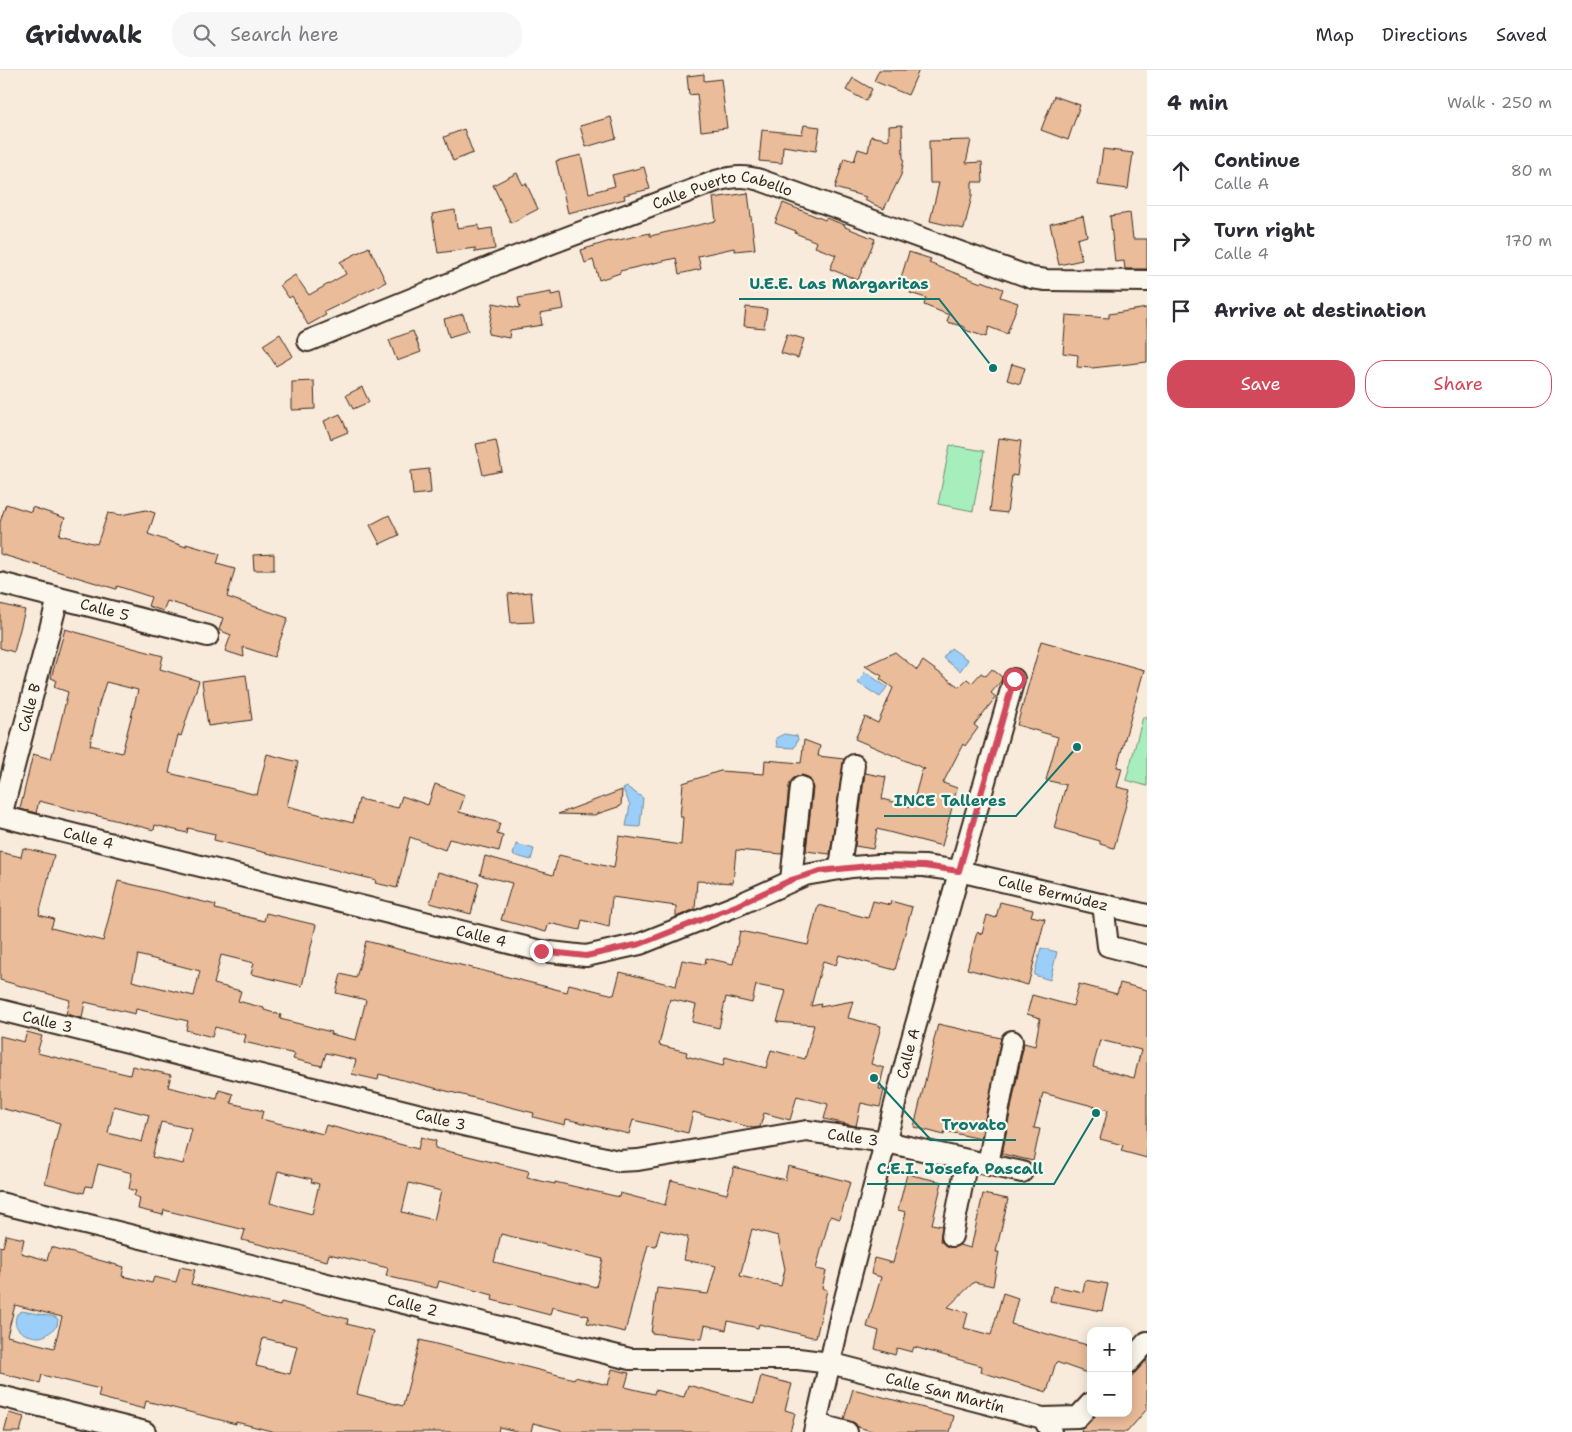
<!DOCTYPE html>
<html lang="en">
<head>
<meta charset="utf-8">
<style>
  :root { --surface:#fff; --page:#f7f7f7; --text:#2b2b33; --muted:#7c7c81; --line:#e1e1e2; --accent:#d1495b }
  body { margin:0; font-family:"Shantell Sans",sans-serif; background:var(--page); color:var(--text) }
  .controls { position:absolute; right:15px; bottom:15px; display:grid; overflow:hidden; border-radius:10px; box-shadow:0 2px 12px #0003 }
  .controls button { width:45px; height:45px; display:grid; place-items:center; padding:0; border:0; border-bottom:1px solid var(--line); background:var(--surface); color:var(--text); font:25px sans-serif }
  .stop { position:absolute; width:15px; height:15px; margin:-11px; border:4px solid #d1495b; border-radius:50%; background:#fff }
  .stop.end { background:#d1495b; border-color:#fff; box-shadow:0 1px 5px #0008 }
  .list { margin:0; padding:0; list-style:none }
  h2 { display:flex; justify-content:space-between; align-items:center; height:65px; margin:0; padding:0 20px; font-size:21px }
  h2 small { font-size:16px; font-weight:400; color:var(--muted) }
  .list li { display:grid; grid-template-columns:32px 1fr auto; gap:15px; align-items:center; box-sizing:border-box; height:70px; padding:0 20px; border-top:1px solid var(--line) }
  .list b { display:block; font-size:19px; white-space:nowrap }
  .list p { margin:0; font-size:16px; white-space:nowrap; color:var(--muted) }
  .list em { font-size:16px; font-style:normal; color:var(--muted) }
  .actions { display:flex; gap:10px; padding:15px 20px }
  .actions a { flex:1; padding:11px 0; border:1px solid var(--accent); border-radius:20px; text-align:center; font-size:18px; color:var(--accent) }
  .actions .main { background:var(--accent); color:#fff }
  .icon { flex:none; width:28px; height:28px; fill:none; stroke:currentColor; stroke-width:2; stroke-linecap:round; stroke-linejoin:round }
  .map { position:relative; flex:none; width:1147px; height:1362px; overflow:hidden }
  header { display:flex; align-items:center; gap:30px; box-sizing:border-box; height:70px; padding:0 25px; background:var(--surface); border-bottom:1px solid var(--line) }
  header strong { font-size:24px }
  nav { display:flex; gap:28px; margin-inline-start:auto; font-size:18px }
  .search { width:350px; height:45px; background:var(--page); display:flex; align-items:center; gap:12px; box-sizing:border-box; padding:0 18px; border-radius:20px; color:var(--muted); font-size:19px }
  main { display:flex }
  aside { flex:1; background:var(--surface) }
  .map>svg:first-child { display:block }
</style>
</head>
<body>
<header>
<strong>Gridwalk</strong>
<div class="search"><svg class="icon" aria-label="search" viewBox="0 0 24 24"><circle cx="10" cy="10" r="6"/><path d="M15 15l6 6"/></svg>Search here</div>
<nav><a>Map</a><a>Directions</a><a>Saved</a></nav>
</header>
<main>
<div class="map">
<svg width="1147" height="1362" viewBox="0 0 1147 1362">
  <rect width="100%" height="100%" fill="#f8ebdc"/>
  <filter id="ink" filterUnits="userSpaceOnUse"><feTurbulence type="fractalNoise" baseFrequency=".02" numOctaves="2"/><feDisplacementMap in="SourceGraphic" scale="10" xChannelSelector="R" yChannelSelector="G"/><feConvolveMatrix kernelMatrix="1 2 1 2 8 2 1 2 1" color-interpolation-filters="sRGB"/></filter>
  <g filter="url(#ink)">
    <path fill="#a6efbd" stroke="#708c6e" d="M 950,375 L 984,381 L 973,441 L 938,434 Z
      M 1143,647 L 1147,648 L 1147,716 L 1126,710 Z"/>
    <path fill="#9bcef8" stroke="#758ca1" d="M 951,578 L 968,590 L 960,601 L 943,588 Z
      M 865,602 L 887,617 L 880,627 L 858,613 Z
      M 784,664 L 797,666 L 798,669 L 794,678 L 777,677 L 776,668 Z
      M 627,717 L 643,728 L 640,757 L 626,756 L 630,735 L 623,719 Z
      M 516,774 L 534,779 L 531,790 L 513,785 Z
      M 1041,878 L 1057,882 L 1050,910 L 1034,905 Z
      M 22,1241 L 55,1247 L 58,1249 L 57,1256 C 53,1260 47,1266 40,1267 C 26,1267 10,1260 17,1244 Z"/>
    <path fill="#eabc9a" stroke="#3b2a1e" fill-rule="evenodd" d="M 879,0 L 919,0 L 908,25 L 874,11 Z
      M 704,4 L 704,11 L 721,9 L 727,58 L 701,61 L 697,24 L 689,25 L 687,6 Z
      M 853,8 L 872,19 L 866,31 L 846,20 Z
      M 1054,26 L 1080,35 L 1068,70 L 1041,60 Z
      M 611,47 L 616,68 L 586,77 L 580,56 Z
      M 804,55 L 820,57 L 816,81 L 783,76 L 782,93 L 759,91 L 762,60 L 802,64 Z
      M 902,55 L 903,88 L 904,89 L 901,105 L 884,139 L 864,130 L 866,127 L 835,118 L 844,88 L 854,91 L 858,79 L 868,82 L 871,66 L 889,70 L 889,56 Z
      M 464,59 L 473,83 L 453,91 L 444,67 Z
      M 971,70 L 966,93 L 982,92 L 983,112 L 972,112 L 972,126 L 964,159 L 930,151 L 939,113 L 930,113 L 929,71 Z
      M 1103,79 L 1133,83 L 1128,119 L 1098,115 Z
      M 581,85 L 589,123 L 615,116 L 612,105 L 644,97 L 650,119 L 624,125 L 625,129 L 568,143 L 556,91 Z
      M 517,103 L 523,115 L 526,113 L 538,139 L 511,153 L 493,115 Z
      M 748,123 L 755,179 L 735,181 L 734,178 L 698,186 L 701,199 L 679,204 L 676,188 L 620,201 L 620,203 L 599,210 L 593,190 L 585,193 L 581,180 L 610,171 L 610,172 L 650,163 L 650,166 L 716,151 L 713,128 Z
      M 783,133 L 825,150 L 826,148 L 845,155 L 845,157 L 875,169 L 858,210 L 830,199 L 836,185 L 815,177 L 817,172 L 795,163 L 796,161 L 775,153 Z
      M 455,140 L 457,158 L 479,155 L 479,160 L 492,158 L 495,179 L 475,182 L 475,178 L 438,183 L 432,144 Z
      M 1130,143 L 1133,169 L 1147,169 L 1147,199 L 1125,199 L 1124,191 L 1115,192 L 1110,146 Z
      M 1083,146 L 1087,166 L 1077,169 L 1082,190 L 1059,195 L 1050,154 Z
      M 369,177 L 386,212 L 324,242 L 326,245 L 308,255 L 292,226 L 289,228 L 280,215 L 295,205 L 309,225 L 346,204 L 340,192 Z
      M 909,182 L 931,189 L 929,193 L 981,213 L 982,211 L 1003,219 L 1000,227 L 1018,233 L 1007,264 L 989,257 L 986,267 L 965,260 L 965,257 L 947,252 L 949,245 L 924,235 L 926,228 L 910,223 L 912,219 L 899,214 Z
      M 551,222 L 551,225 L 561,223 L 564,239 L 540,243 L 542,255 L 510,260 L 509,268 L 488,264 L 493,233 L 520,238 L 518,228 Z
      M 746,237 L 767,239 L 764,258 L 744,256 Z
      M 1147,238 L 1147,292 L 1092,298 L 1077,297 L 1078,285 L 1063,283 L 1066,245 L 1109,248 L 1109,244 Z
      M 463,244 L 468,261 L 449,267 L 444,249 Z
      M 413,261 L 421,282 L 397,291 L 389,270 Z
      M 280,264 L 293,286 L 276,296 L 263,275 Z
      M 787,264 L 804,269 L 798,288 L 781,283 Z
      M 1012,294 L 1025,298 L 1020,314 L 1007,310 Z
      M 314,311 L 315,339 L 292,340 L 292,312 Z
      M 362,317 L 369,332 L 353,339 L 346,325 Z
      M 340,344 L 348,362 L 331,369 L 324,351 Z
      M 999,368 L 1021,371 L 1017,406 L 1012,405 L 1007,443 L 990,441 Z
      M 496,370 L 502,401 L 483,405 L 476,374 Z
      M 429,399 L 431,423 L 413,425 L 411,401 Z
      M 6,434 L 31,442 L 32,437 L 65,448 L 59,465 L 97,474 L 108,443 L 121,445 L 146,440 L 155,443 L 148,464 L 186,477 L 186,474 L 220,484 L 217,494 L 235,499 L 227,527 L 288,548 L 274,587 L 243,577 L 244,587 L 225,581 L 231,565 L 219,560 L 223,548 L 167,531 L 163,541 L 148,536 L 151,527 L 117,516 L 116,519 L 0,484 L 0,452 Z
      M 389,445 L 399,465 L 380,474 L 370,455 Z
      M 274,484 L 274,500 L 254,500 L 253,485 Z
      M 531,522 L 534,552 L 511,553 L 508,524 Z
      M 0,534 L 25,540 L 14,582 L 0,578 Z
      M 65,559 L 114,573 L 163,586 L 160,599 L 199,611 L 181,666 L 178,665 L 169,703 L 257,725 L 267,684 L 298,692 L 287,736 L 353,753 L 359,729 L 398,738 L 402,726 L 428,735 L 435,714 L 465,725 L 459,742 L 500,753 L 497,764 L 503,766 L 499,781 L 449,769 L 445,780 L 410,767 L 397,818 L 375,813 L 376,810 L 214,770 L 215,764 L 188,758 L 187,763 L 155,755 L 154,760 L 39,731 L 36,743 L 20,739 L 33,684 L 51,689 L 57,667 L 68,622 L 54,617 L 56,610 L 51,608 ZM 106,612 L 138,620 L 122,683 L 90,675 L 98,640 L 97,640 Z
      M 1041,571 L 1144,600 L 1117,697 L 1122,698 L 1117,717 L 1130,720 L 1114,778 L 1100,774 L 1100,771 L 1054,758 L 1066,715 L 1046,710 L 1058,667 L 1017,655 Z
      M 895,582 L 917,600 L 923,591 L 959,617 L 967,609 L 972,613 L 981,603 L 986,606 L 992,599 L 1002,607 L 1001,611 L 991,623 L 996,627 L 974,655 L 978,658 L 965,676 L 963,674 L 943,713 L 957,718 L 942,776 L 877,759 L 873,779 L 855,776 L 865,703 L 886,707 L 882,729 L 912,737 L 922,700 L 925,699 L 855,669 L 865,647 L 878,653 L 893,618 L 880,609 L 882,606 L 865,596 Z
      M 246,605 L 252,650 L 208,656 L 202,611 Z
      M 804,670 L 820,676 L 818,686 L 844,689 L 830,784 L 806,781 L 813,718 L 812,712 L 808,707 L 802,705 L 797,706 L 792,710 L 789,716 L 782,784 L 736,780 L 733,813 L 697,811 L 695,839 L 676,847 L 676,836 L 612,827 L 609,857 L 582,850 L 580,860 L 549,853 L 546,862 L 501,850 L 512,813 L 480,805 L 485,786 L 553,805 L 559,785 L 614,798 L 619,766 L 681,775 L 683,747 L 680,747 L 683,713 L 720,701 L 764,704 L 765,690 L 801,693 Z
      M 622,720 L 621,736 L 594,745 L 558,744 Z
      M 23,778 L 54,785 L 39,845 L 54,849 L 51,858 L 103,871 L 118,811 L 216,835 L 215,839 L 264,851 L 266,843 L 316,855 L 302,916 L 251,904 L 254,893 L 221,885 L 214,914 L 241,921 L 238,931 L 264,938 L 264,940 L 281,945 L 280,949 L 331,962 L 330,964 L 356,970 L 366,930 L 336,923 L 341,904 L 356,908 L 366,871 L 567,922 L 569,914 L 614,925 L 620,902 L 676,916 L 682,890 L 705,894 L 706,888 L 733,894 L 740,861 L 808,875 L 818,835 L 868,848 L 873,831 L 890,835 L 891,831 L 912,837 L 895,900 L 839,885 L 836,895 L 823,891 L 811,936 L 821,934 L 820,937 L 853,931 L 848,948 L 881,956 L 871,994 L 884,998 L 879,1019 L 884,1020 L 880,1037 L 861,1033 L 856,1056 L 824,1049 L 828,1034 L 797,1026 L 790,1050 L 764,1043 L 760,1057 L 753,1058 L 693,1042 L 688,1063 L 633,1050 L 629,1064 L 566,1049 L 565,1055 L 533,1047 L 534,1043 L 379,1004 L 378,1010 L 352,1004 L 356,990 L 326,983 L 322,996 L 293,989 L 295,984 L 244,972 L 246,965 L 215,957 L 212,967 L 186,960 L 188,951 L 136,939 L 135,944 L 85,932 L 82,948 L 66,944 L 70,930 L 0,910 L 0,782 L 21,787 ZM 138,885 L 200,901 L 194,926 L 132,911 ZM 756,915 L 786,921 L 777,952 L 814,955 L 805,989 L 771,980 L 766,998 L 725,987 L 723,996 L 686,986 L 687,982 L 659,975 L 670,929 L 696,935 L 692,952 L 719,958 L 726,927 L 752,933 Z
      M 438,802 L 479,813 L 471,844 L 430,833 Z
      M 1000,832 L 1033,840 L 1031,846 L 1045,849 L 1028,915 L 967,899 L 977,862 L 982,864 L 987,845 L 996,848 Z
      M 1120,913 L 1147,920 L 1147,1088 L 1121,1081 L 1123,1075 L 1100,1069 L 1108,1040 L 1043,1023 L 1034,1058 L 1040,1059 L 1033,1091 L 1002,1084 L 1024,973 L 1035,976 L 1040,948 L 1027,944 L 1032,925 L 1073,936 L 1079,914 L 1117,924 ZM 1100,970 L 1141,980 L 1134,1008 L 1093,997 Z
      M 938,954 L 1001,968 L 981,1069 L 945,1061 L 944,1065 L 914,1057 L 934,974 L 933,974 Z
      M 27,962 L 42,966 L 37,983 L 130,1005 L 132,996 L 171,1005 L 168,1017 L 217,1029 L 219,1020 L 233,1024 L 231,1033 L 263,1041 L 261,1049 L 323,1064 L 326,1055 L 418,1079 L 421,1067 L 436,1071 L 435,1078 L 529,1101 L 527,1108 L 555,1114 L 555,1112 L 619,1127 L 620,1123 L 665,1135 L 671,1110 L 727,1124 L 734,1097 L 785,1110 L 788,1096 L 850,1112 L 840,1149 L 830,1146 L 816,1199 L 826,1201 L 822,1218 L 827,1220 L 816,1268 L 759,1254 L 758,1258 L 728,1251 L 726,1260 L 705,1255 L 702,1269 L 651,1263 L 657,1218 L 708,1224 L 716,1196 L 684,1190 L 688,1167 L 660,1160 L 656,1176 L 648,1175 L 625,1262 L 587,1253 L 589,1246 L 552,1237 L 550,1245 L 492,1230 L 493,1225 L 439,1211 L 437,1218 L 386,1206 L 388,1198 L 329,1184 L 327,1191 L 242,1170 L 245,1160 L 164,1140 L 163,1145 L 138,1139 L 140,1128 L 134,1126 L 136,1121 L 129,1119 L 132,1103 L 98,1094 L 92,1117 L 86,1116 L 84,1123 L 45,1113 L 60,1053 L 0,1038 L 0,966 L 24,972 ZM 114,1036 L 149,1045 L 142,1072 L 108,1063 ZM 161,1052 L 192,1059 L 183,1094 L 152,1087 ZM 278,1101 L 312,1109 L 311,1112 L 319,1114 L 312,1144 L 270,1133 ZM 409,1113 L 441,1121 L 434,1150 L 402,1142 ZM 752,1159 L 778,1166 L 785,1199 L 781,1216 L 740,1206 ZM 501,1164 L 603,1189 L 596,1217 L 494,1192 Z
      M 907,1104 L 942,1112 L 932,1154 L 942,1156 L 940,1171 L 949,1177 L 955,1177 L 959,1175 L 971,1178 L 983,1124 L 1008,1129 L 996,1182 L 999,1182 L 993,1216 L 974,1212 L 948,1237 L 968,1243 L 964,1258 L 991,1265 L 1003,1223 L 1018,1228 L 1011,1254 L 1091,1276 L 1091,1293 L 1087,1303 L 1056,1292 L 1047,1322 L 981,1302 L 982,1296 L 914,1277 L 912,1282 L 897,1278 L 895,1285 L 875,1279 L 879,1261 L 867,1257 L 881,1207 L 871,1204 L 874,1188 L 893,1193 L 906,1142 L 898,1140 Z
      M 6,1165 L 24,1169 L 21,1183 L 47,1190 L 51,1177 L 124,1197 L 122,1206 L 152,1213 L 154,1207 L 176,1212 L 180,1197 L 195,1200 L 191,1214 L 280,1236 L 281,1232 L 348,1249 L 347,1254 L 373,1261 L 357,1324 L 403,1336 L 420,1270 L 574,1309 L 575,1307 L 608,1315 L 612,1299 L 629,1303 L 625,1317 L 654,1324 L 655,1320 L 684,1327 L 688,1315 L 754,1333 L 761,1306 L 792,1314 L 785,1340 L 795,1343 L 790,1362 L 561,1362 L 561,1360 L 533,1353 L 531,1362 L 520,1362 L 499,1357 L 498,1362 L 275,1362 L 236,1352 L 236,1354 L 146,1331 L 144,1339 L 98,1327 L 100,1319 L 42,1305 L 40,1313 L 0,1303 L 0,1176 L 3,1177 ZM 15,1235 L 62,1247 L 54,1278 L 7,1266 ZM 263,1268 L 297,1276 L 290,1304 L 256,1296 Z
      M 1085,1210 L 1108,1214 L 1102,1241 L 1050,1231 L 1053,1216 L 1083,1222 Z
      M 1147,1290 L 1147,1339 L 1127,1362 L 1080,1362 L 1098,1343 L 1128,1343 L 1128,1310 Z
      M 853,1319 L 954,1346 L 950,1362 L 875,1362 L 858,1357 L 855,1353 L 844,1349 Z
      M 9,1343 L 24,1347 L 20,1362 L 4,1362 Z"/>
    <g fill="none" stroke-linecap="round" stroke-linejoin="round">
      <g stroke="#3b2a1e" stroke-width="24">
        <g id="minor">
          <path id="s1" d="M 308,271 L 502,192 L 716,111 C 732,106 745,105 760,110 L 1032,208 L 1046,210 L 1147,211"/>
          <path id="s2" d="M 0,513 L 208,566"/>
          <path id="s3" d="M 0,746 L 541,881 L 586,886 L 640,874 L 738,835 L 805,805 L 852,797 L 878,795 L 924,796 L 959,801 L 1147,845"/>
          <path id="s4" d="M 1,746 L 58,528"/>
          <path d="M 840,798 L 854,695"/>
          <path d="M 791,810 L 801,717"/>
          <path d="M 1103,834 L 1108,876 L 1147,886"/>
          <path id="s5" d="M 0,940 L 433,1048 L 618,1091 L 638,1090 L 807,1061 L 886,1072 L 1022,1102"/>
          <path d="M 988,1094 L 1012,971"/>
          <path id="s6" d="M 0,1133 L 630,1289 L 798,1289 L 830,1293 L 1043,1348 L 1051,1362"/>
          <path d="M 952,1166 L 967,1090"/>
          <path d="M 1128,1293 L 1147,1272"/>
          <path d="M 0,1326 L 145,1362"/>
          <path d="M 1043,1348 L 1078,1347 L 1091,1333"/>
          <path d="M 816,1354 L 847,1362"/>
          <path id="s7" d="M 814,1362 L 841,1244 L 911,972 L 1014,609"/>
        </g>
      </g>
      <use href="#minor" stroke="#fbf7ec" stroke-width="20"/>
    </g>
  </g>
  <g fill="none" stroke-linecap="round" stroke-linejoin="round" filter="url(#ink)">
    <path stroke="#d1495b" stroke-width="6" d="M 541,881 L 586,886 L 640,874 L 738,835 L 791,810 L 820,801 L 878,795 L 924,796 L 959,801 L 1014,609"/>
  </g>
  <g text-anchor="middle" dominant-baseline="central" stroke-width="4.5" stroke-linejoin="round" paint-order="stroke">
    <g font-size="15" fill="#3b2a1e" stroke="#fbf7ec">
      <text stroke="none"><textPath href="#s1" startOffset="444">Calle Puerto Cabello</textPath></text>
      <text stroke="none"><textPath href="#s2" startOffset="108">Calle 5</textPath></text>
      <text stroke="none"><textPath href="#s4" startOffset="112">Calle B</textPath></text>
      <text stroke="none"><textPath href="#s3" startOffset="91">Calle 4</textPath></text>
      <text stroke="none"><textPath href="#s3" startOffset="1089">Calle Bermúdez</textPath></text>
      <text stroke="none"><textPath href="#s3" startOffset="496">Calle 4</textPath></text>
      <text stroke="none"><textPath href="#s5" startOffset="49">Calle 3</textPath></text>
      <text stroke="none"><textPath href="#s7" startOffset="390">Calle A</textPath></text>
      <text stroke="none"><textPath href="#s5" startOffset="454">Calle 3</textPath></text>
      <text stroke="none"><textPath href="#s5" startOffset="874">Calle 3</textPath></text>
      <text stroke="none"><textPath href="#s6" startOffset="425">Calle 2</textPath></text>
      <text stroke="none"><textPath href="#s6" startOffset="968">Calle San Martín</textPath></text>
    </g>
  </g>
  <path fill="none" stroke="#0f766e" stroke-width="2" d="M993 298L939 229H739M1077 677L1016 746H884M874 1008L931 1070H1016M1096 1043L1054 1114H867"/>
  <g fill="#0f766e" stroke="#fbf7ec" stroke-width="2">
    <circle cx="993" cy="298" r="5"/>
    <circle cx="1077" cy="677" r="5"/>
    <circle cx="874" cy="1008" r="5"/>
    <circle cx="1096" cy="1043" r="5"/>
  </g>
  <g font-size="16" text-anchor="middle" font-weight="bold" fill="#0f766e" stroke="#fbf7ec" stroke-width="4.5" stroke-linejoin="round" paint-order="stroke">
    <text x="839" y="219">U.E.E. Las Margaritas</text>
    <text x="950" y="736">INCE Talleres</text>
    <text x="974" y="1060">Trovato</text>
    <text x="960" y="1104">C.E.I. Josefa Pascall</text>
  </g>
</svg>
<div class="controls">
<button>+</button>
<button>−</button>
</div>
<div class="stop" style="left:1014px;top:609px"></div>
<div class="stop end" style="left:541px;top:881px"></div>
</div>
<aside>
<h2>4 min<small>Walk · 250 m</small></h2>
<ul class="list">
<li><svg class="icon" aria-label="ahead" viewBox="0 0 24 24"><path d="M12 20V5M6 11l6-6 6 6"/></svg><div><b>Continue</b><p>Calle A</p></div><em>80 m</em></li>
<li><svg class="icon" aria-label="right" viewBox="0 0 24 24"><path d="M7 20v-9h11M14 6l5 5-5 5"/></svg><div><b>Turn right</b><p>Calle 4</p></div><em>170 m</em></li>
<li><svg class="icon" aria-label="arrive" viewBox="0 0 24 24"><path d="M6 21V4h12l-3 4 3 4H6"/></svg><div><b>Arrive at destination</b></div></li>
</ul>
<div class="actions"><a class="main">Save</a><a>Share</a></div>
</aside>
</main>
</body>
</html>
